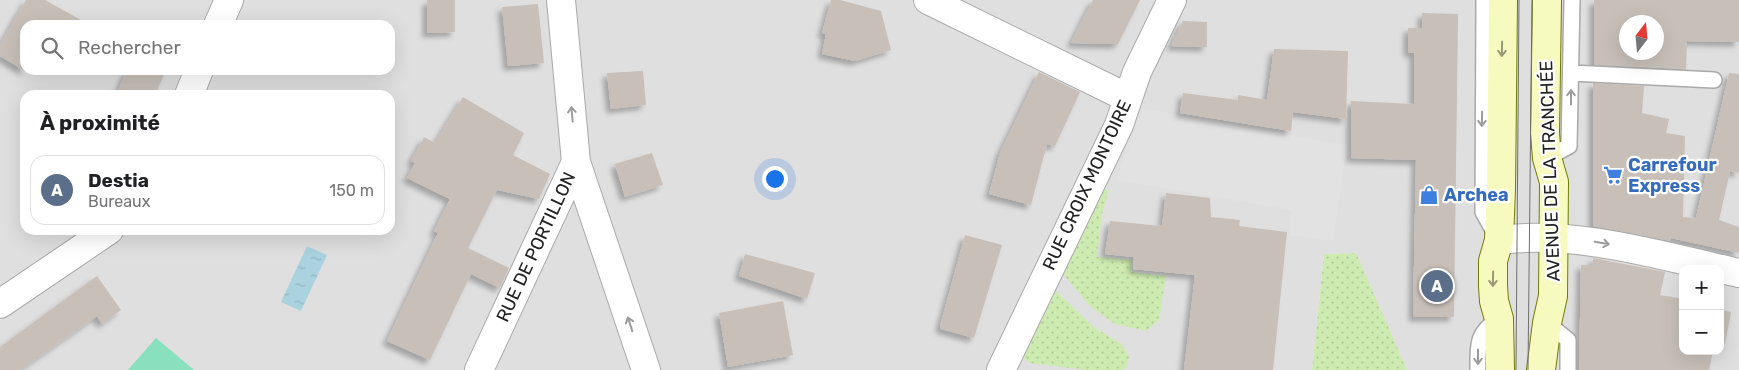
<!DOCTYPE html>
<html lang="fr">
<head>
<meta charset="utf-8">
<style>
  :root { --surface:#fff; --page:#f6f6f6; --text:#202124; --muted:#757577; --line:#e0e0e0; --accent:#d40000 }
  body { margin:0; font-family:Rubik,sans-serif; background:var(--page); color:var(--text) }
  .controls { position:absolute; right:15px; bottom:15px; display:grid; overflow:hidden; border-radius:10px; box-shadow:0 5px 20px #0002 }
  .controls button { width:45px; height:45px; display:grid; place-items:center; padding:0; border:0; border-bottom:1px solid var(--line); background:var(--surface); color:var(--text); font:25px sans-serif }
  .compass { position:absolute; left:1619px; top:15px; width:45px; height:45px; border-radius:50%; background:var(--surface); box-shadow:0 5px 20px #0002; rotate:16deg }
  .you { position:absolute; left:774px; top:178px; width:18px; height:18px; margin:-12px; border:4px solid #fff; border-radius:50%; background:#1a73e8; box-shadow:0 0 0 8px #1a73e833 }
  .badge { display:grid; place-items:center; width:32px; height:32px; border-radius:50%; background:var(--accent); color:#fff; font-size:16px; font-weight:700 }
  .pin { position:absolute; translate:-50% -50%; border:2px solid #fff; box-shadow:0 1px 5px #0006 }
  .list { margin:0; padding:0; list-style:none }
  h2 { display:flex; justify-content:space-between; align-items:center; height:65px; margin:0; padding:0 20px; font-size:21px }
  h2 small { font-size:16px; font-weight:400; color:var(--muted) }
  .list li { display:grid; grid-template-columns:32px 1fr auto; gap:15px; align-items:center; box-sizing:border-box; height:70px; margin:0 10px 10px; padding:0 10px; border:1px solid var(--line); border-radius:15px }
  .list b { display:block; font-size:19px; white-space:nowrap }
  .list p { margin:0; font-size:16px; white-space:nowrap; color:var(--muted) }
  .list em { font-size:16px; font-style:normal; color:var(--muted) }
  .icon { flex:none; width:28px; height:28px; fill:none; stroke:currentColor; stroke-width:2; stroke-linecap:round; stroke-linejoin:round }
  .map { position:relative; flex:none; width:1739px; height:370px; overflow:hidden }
  .search { position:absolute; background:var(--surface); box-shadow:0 5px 20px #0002; left:20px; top:20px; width:375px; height:55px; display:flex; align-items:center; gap:12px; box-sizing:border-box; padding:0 18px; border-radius:15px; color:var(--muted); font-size:19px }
  .panel { position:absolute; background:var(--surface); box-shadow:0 5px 20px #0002; left:20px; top:90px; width:375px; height:145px; border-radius:15px }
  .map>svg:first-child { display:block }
</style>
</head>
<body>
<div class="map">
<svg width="1739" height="370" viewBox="0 0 1739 370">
  <defs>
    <pattern id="grass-dots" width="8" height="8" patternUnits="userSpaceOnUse" patternTransform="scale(1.25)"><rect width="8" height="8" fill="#cdebb0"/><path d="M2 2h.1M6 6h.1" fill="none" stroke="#b0c997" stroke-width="1.8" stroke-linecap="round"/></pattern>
    <pattern id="water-ripples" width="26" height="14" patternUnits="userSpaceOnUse" patternTransform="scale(1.25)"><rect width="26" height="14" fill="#aad3df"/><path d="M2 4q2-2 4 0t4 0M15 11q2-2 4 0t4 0" fill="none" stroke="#92b5bf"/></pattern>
    <filter id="shadow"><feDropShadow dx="-4.5" dy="4.5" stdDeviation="2.5" flood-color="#0004"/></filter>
  </defs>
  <rect width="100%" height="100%" fill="#f2efe9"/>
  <path fill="#e0dfdf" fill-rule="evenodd" d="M 0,0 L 1739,0 L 1739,370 L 1407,370 L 1355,253 L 1324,254 L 1312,370 L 0,370 ZM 1626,22 L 1656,22 L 1656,52 L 1626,52 ZM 25,25 L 390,25 L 390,70 L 25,70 ZM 25,95 L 390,95 L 390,230 L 25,230 ZM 1683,269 L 1720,269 L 1720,351 L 1683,351 Z"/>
  <path fill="url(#grass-dots)" d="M 1105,189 L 1109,190 L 1102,214 L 1097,257 L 1132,260 L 1131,272 L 1166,276 L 1159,320 L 1146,331 L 1115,324 L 1091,307 L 1061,272 Z
    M 1356,253 L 1407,370 L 1312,370 L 1324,254 Z
    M 1056,291 L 1095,328 L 1122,344 L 1129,357 L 1126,368 L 1122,370 L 1087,370 L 1030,363 L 1023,358 Z"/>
  <path fill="#88e0be" d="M 156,338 L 194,370 L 128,370 Z"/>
  <path fill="#e2e2e2" d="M 1143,108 L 1347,145 L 1333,241 L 1290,235 L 1291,210 L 1116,180 Z"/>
  <path fill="url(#water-ripples)" d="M 307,246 L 327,255 L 301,311 L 281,302 Z"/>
  <path fill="#c7bfb8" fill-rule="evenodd" filter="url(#shadow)" d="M 26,0 L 45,0 L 90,25 L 25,25 L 25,71 L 0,56 L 0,45 Z
    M 427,0 L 455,0 L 455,32 L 427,33 Z
    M 831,0 L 840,0 L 881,11 L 891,50 L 855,61 L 822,54 L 826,34 L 822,33 Z
    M 1093,0 L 1140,0 L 1118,44 L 1071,43 Z
    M 1594,0 L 1739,0 L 1739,42 L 1687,41 L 1686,69 L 1594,65 ZM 1626,22 L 1656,22 L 1656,52 L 1626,52 Z
    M 538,4 L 544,63 L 508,66 L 502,7 Z
    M 1422,13 L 1458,14 L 1454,317 L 1413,317 L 1416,160 L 1351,158 L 1351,101 L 1414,104 L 1414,53 L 1408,52 L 1408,28 L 1422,28 Z
    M 1183,21 L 1207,22 L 1207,47 L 1171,46 Z
    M 1274,49 L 1348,51 L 1346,119 L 1293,112 L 1291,131 L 1180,113 L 1183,93 L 1238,100 L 1238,95 L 1267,100 Z
    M 127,70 L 166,70 L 155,95 L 116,95 Z
    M 643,71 L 646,105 L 611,109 L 607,73 Z
    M 1039,72 L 1080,92 L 1055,146 L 1047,144 L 1031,205 L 989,194 L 1000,153 Z
    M 1729,73 L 1739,74 L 1739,173 L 1730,171 L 1719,220 L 1739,227 L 1739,253 L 1671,238 L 1671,241 L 1593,226 L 1593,83 L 1644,86 L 1642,113 L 1669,119 L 1666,133 L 1685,136 L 1683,217 L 1696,218 Z
    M 463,97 L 524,133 L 513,155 L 550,174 L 539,199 L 497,190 L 468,248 L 509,268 L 500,288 L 471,274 L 430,360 L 387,341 L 438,233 L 434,231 L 450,199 L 407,178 L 415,163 L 411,161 L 424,137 L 435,143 Z
    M 652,153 L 663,185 L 625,197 L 615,164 Z
    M 1166,193 L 1210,198 L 1211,217 L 1240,220 L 1239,226 L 1287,232 L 1273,370 L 1184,370 L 1195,275 L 1133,269 L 1134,257 L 1105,254 L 1110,221 L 1162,226 Z
    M 965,235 L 1002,245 L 974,338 L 941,329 L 940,326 Z
    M 745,254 L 815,273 L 807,299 L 739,276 Z
    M 1593,258 L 1665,272 L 1660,295 L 1683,299 L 1683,351 L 1713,351 L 1709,370 L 1579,370 L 1581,265 L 1593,265 Z
    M 97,276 L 121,310 L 102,324 L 97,316 L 20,370 L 0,370 L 0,347 Z
    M 783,301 L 793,355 L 728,367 L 719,313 Z
    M 1720,307 L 1721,310 L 1731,312 L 1725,344 L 1720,343 Z"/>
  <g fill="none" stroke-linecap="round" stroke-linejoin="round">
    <g stroke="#a9a9a9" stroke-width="18">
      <path id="service" d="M 1484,0 L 1483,212 L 1497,237
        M 1571,73 L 1714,80
        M 1547,158 L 1569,146 L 1572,0
        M 1547,323 L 1568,340 L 1568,370
        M 1478,370 C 1478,345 1476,333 1499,319"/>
    </g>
    <g stroke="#a9a9a9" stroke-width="30">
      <path id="minor" d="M 928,0 L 1128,98
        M 218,25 L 229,0
        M 189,95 L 199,70
        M 576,162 L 646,370
        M 1499,240 C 1579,230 1662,256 1739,273
        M 0,304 L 109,230
        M 479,370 L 576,162 L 561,0
        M 1001,370 L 1119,125 L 1137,72 L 1172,0"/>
    </g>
    <g stroke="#707d05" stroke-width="30">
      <path id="secondary" d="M 1500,370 L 1499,319 L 1494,301 L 1493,286 L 1493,261 L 1499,240 L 1501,189 L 1503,0
        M 1541,370 L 1547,323 L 1553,296 L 1554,182 L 1547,158 L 1545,133 L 1547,0"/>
    </g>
    <use href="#service" stroke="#fff" stroke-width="15"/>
    <use href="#minor" stroke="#fff" stroke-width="28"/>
    <use href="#secondary" stroke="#f7fabf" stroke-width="28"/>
    <path stroke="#707070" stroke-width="1" d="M 1516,370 L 1519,0
      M 1528,370 L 1532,0"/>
  </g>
  <defs><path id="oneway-shaft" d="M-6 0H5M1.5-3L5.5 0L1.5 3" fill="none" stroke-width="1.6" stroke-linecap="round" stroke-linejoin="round" transform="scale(1.25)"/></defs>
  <g stroke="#979978">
    <use href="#oneway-shaft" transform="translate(1502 49) rotate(91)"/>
    <use href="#oneway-shaft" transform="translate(1493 279) rotate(91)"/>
  </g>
  <g stroke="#9c9c9c">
    <use href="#oneway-shaft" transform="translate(1571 97) rotate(-90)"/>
    <use href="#oneway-shaft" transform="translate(572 114) rotate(-95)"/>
    <use href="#oneway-shaft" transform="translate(1482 119) rotate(91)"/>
    <use href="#oneway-shaft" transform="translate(1602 243) rotate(10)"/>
    <use href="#oneway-shaft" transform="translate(630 324) rotate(-108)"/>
    <use href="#oneway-shaft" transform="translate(1478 357) rotate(90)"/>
  </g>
  <defs>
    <g id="supermarket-bare" transform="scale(1.5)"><path d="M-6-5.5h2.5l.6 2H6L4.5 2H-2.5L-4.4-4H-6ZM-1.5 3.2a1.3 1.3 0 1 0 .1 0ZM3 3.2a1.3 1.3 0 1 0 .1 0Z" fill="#3f7fe0" stroke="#fff" stroke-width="2.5" paint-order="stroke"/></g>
    <g id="shop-bare" transform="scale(1.5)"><path d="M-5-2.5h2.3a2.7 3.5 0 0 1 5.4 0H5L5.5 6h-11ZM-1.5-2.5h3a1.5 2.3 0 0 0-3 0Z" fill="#3f7fe0" stroke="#fff" stroke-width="2.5" paint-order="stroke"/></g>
  </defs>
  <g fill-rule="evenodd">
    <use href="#supermarket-bare" x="1613" y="175"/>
    <use href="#shop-bare" x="1429" y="195"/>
  </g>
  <g text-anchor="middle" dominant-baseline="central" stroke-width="4.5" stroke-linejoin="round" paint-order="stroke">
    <g font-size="18" font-weight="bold" fill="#366cbe" stroke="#fff" text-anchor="start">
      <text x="1628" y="165">Carrefour<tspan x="1628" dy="21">Express</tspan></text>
      <text x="1444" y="195">Archea</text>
    </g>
    <g font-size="18" fill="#222" stroke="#fff">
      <text transform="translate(1550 171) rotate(-92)">AVENUE DE LA TRANCHÉE</text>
      <text transform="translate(1087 185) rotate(-65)">RUE CROIX MONTOIRE</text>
      <text transform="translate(536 247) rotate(-65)">RUE DE PORTILLON</text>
    </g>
  </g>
</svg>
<div class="controls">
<button>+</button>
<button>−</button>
</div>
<svg class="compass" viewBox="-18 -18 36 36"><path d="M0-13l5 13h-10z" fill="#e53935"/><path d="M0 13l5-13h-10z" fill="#757577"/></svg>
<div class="you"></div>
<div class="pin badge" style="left:1437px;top:286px;background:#5c6f8a">A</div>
<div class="search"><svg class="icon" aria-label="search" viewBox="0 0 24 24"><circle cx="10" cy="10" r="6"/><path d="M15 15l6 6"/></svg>Rechercher</div>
<section class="panel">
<h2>À proximité<small></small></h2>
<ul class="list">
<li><span class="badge" style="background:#5c6f8a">A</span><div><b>Destia</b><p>Bureaux</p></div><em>150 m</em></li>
</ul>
</section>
</div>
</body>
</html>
